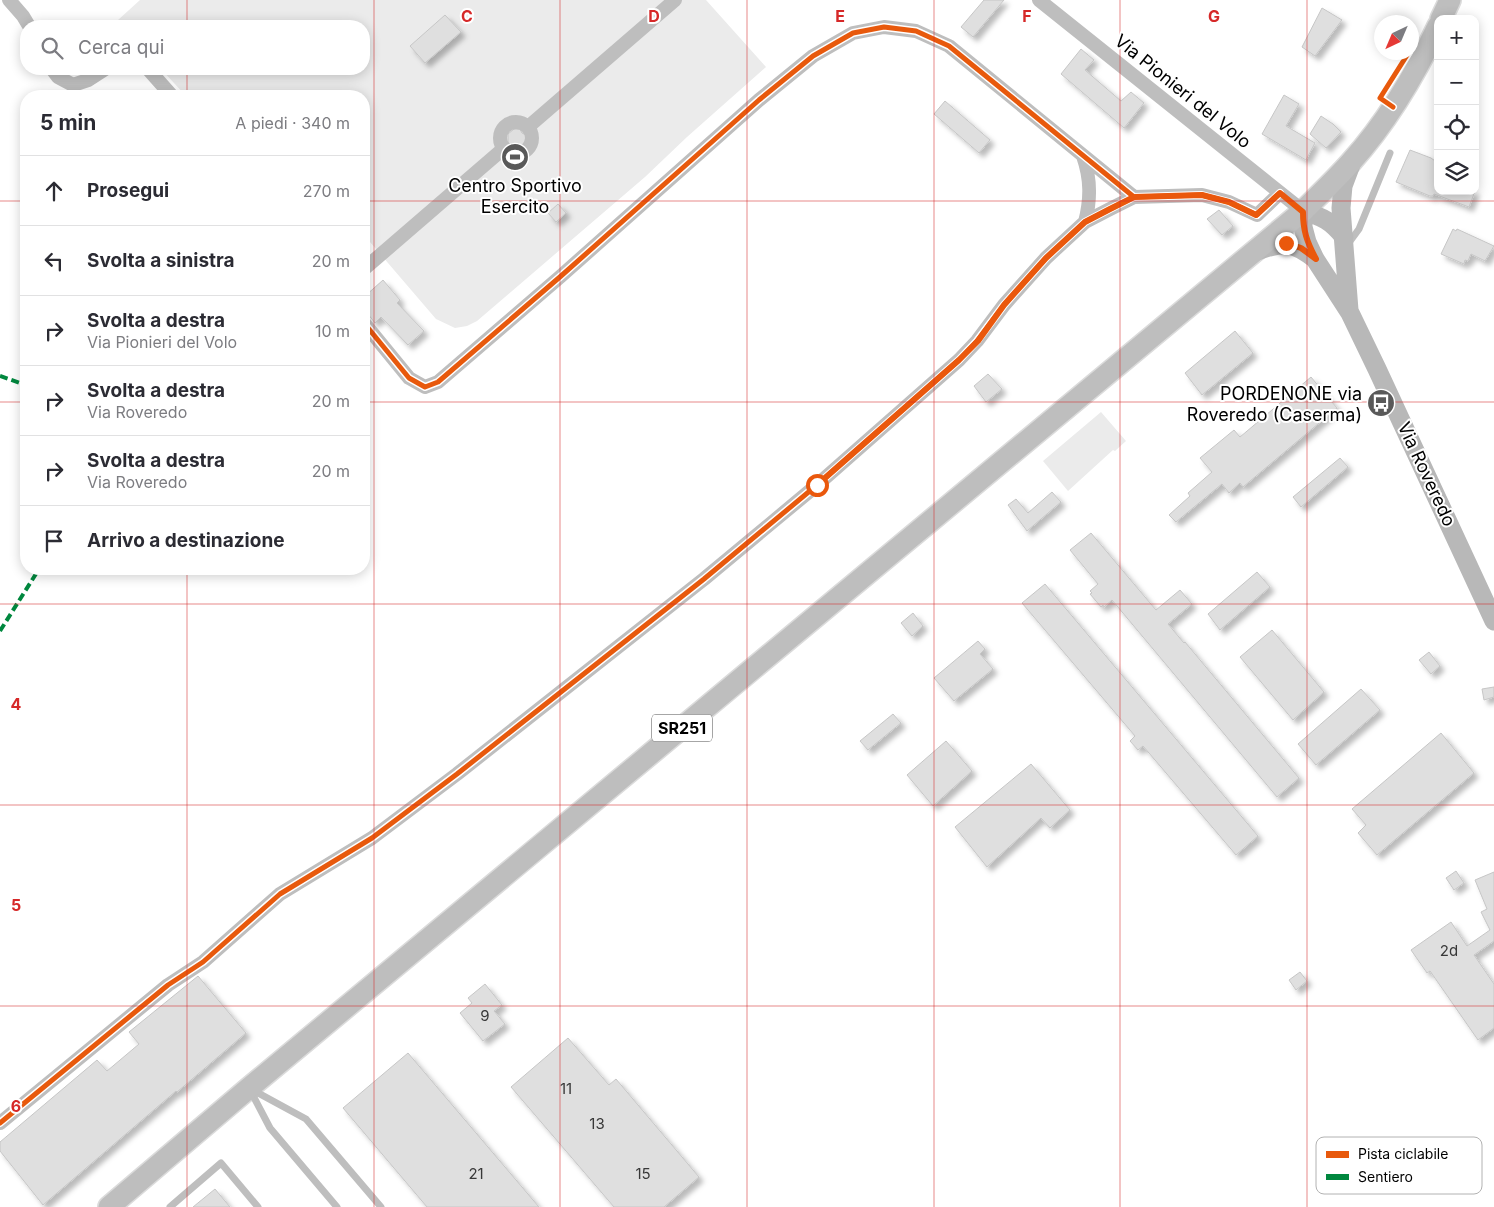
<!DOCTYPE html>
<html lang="it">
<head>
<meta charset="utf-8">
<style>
  :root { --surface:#fff; --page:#f2f2f3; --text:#2b2b33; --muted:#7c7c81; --line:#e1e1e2 }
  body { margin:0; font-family:Inter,sans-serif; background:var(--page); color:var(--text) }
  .controls { position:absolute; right:15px; top:15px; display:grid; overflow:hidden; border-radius:10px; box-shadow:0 2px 12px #0003 }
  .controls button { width:45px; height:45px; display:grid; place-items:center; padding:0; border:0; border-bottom:1px solid var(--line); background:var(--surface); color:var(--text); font:25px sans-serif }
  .compass { position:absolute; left:1374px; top:15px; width:45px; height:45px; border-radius:50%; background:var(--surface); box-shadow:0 2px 12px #0003; rotate:224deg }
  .stop { position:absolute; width:15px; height:15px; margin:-11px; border:4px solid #ea580c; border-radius:50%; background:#fff }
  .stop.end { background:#ea580c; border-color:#fff; box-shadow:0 1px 5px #0008 }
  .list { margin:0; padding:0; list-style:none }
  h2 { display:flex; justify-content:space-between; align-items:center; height:65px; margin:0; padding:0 20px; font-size:21px }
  h2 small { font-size:16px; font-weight:400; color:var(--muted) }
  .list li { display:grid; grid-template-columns:32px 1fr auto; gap:15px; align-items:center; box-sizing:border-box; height:70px; padding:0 20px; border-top:1px solid var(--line) }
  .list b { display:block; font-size:19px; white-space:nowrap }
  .list p { margin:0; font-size:16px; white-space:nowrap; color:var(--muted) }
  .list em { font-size:16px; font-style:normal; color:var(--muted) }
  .icon { flex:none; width:28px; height:28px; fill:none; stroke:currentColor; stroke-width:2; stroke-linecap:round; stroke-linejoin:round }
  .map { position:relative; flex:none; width:1494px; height:1207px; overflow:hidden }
  .search { position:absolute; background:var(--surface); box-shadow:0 2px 12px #0003; left:20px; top:20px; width:350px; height:55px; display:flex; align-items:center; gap:12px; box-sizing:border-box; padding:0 18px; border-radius:20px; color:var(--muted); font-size:19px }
  .panel { position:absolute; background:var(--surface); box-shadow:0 2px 12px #0003; left:20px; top:90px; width:350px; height:485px; border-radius:20px }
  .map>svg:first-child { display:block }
</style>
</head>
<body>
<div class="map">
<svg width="1494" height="1207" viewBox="0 0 1494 1207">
  <defs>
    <filter id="shadow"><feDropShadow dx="4.5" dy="4.5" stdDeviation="2.5" flood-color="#0004"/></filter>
  </defs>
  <rect width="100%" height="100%" fill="#fff"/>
  <path fill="#ebebeb" d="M 140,0 L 706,0 L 766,67 L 687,137 L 645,177 L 477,321 L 467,326 L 455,328 L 436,319 L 364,235 L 364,96 L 186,96 L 161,69 L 364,69 L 364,26 L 123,26 L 118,20 Z
    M 1101,412 L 1126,441 L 1115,451 L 1113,450 L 1068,491 L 1043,461 Z"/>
  <path fill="#dfdfdf" stroke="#c6c6c6" filter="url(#shadow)" d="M 984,0 L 1004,0 L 973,37 L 961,27 Z
    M 1322,8 L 1342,20 L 1315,56 L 1302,47 Z
    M 445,15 L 461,32 L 425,63 L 410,46 Z
    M 1081,49 L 1094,60 L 1085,70 L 1121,101 L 1131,92 L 1144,103 L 1124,128 L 1061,74 Z
    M 1284,95 L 1299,104 L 1286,126 L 1315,143 L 1306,160 L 1262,134 Z
    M 945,101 L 990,140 L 979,153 L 934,114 Z
    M 1321,116 L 1333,124 L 1341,132 L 1326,148 L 1310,134 Z
    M 514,129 L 520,129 L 522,133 L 526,135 L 525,143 L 520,147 L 511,146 L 508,142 L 508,134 Z
    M 1410,150 L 1431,158 L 1438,163 L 1438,191 L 1475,191 L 1469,207 L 1434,194 L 1433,196 L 1430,196 L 1396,182 Z
    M 558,204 L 566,213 L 556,222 L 548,213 Z
    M 1219,210 L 1233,226 L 1222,235 L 1207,219 Z
    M 1453,229 L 1456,231 L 1457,229 L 1494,246 L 1485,261 L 1471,254 L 1468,261 L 1465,260 L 1464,264 L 1441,254 Z
    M 383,280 L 400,300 L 397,303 L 424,331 L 408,345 L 381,317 L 375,323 L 364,309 L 364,297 Z
    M 1235,331 L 1253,353 L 1202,395 L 1185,373 Z
    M 988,374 L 1002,389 L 986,402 L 974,386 Z
    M 1311,377 L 1337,408 L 1243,487 L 1240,483 L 1229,493 L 1222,484 L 1176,522 L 1169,515 L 1190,496 L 1188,493 L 1212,472 L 1200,458 L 1234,430 L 1240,437 Z
    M 1340,458 L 1348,467 L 1301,507 L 1293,497 Z
    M 1052,492 L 1061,502 L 1027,531 L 1008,505 L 1016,499 L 1028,513 Z
    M 1091,533 L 1156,610 L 1180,590 L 1192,604 L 1168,624 L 1184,643 L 1185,642 L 1299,778 L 1277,797 L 1112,600 L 1104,607 L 1103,605 L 1101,607 L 1090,594 L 1092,593 L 1090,591 L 1098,584 L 1070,550 Z
    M 1257,572 L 1270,587 L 1220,630 L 1208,614 Z
    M 1045,584 L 1258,836 L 1236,855 L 1143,746 L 1138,750 L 1130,741 L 1135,736 L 1022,603 Z
    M 913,613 L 923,626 L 912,636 L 901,623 Z
    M 1272,630 L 1324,692 L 1293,720 L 1240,657 Z
    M 978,641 L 985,649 L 980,654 L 993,669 L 954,701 L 934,678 Z
    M 1429,652 L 1440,666 L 1431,674 L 1419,660 Z
    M 1494,687 L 1494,697 L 1484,700 L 1482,689 Z
    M 1361,689 L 1380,710 L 1316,765 L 1298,744 Z
    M 893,714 L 901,723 L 868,750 L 860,741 Z
    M 1441,733 L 1474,773 L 1377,855 L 1358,833 L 1366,825 L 1352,809 Z
    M 946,741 L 972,771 L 933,806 L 907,775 Z
    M 1031,764 L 1070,810 L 1050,828 L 1041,818 L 987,867 L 955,827 Z
    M 1456,871 L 1464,883 L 1454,890 L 1446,878 Z
    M 1494,872 L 1494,941 L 1474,955 L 1494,984 L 1494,1028 L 1478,1040 L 1430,971 L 1427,973 L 1411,950 L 1451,922 L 1467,946 L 1490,930 L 1481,912 L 1487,909 L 1475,880 Z
    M 1300,972 L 1307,981 L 1296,990 L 1289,980 Z
    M 198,976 L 246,1033 L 177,1092 L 176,1091 L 43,1205 L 0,1151 L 0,1142 L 97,1060 L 107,1071 L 139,1044 L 129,1032 Z
    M 485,984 L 502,1005 L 494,1011 L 505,1024 L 483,1041 L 460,1013 L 472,1003 L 468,998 Z
    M 568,1038 L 609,1085 L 616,1079 L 699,1177 L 664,1207 L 614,1207 L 511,1087 Z
    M 408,1053 L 539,1207 L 427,1207 L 343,1108 Z
    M 215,1189 L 230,1207 L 193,1207 Z"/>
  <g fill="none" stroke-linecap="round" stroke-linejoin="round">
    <g stroke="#dbdbdb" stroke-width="24">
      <path id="primary" d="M 1441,19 L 1450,0
        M 109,1207 L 249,1088 L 1303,211 C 1319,195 1336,179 1351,162 C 1387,122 1415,75 1438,26"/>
    </g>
    <path stroke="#bebebe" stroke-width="7" d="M 1348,244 L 1359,229 L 1390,153
      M 170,1207 L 221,1163 L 258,1207
      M 337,1207 L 270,1128 L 249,1088 L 306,1119 L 381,1207"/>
    <path stroke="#bebebe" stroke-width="14" d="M 9,0 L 23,16 L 29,26
      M 1039,0 L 1303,211
      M 52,69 L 58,77 L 73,85 L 88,80 L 105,69
      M 148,69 L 172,96
      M500 138a16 16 0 1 1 32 0a16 16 0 1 1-32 0Z
      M 528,127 L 675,0
      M 1083,156 C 1091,179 1091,199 1085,222
      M 364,269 L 503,149
      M 364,323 L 409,378 L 425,387 L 438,382 L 561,276 L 759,100 L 813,56 L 853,33 L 884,27 L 916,31 L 949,46 L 1134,197
      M 0,1123 L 168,985 L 203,962 L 280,894 L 372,838 L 457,774 L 704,579 L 817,485 L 959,360 L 977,341 L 1004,305 L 1046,258 L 1085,222 L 1110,209 L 1134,197 L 1202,195 L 1229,202 L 1257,215 L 1280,193"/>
    <path stroke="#b8b8b8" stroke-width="19" d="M 1344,237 C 1331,221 1323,217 1303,211 L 1303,227 L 1307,242 L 1315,259 L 1350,313 L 1377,369 L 1494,621
      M 1257,251 C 1284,241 1293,242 1315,259
      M 1349,310 L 1341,208 L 1343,186 L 1352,162"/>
    <use href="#primary" stroke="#bebebe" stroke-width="21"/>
    <path stroke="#00873e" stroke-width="4" stroke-dasharray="8 4" stroke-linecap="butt" d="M 0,376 L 26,385
      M 0,631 L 39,569"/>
    <g stroke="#fff" stroke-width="8">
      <path id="cycleway" d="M 1393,107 L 1380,98 L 1409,52
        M 364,323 L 409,378 L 425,387 L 438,382 L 561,276 L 759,100 L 813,56 L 853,33 L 884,27 L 916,31 L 949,46 L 1134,197
        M 0,1123 L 168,985 L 203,962 L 280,894 L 372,838 L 457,774 L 704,579 L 817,485 L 959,360 L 977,341 L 1004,305 L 1046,258 L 1085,222 L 1110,209 L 1134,197 L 1202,195 L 1229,202 L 1257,215 L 1280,193"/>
    </g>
    <use href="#cycleway" stroke="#e8590c" stroke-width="5"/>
  </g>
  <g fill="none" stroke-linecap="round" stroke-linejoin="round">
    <path stroke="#ea580c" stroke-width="6" d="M 817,485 L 959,360 L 978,341 L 1004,305 L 1046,258 L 1085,222 L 1110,209 L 1134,197 L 1202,195 L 1229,202 L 1256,215 L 1280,193 L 1303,212 C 1303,231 1307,242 1316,259 L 1301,248 L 1286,243"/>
  </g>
  <path fill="none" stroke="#d62828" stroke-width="1" stroke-opacity="0.55" d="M 187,0 L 187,26M 374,0 L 374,1207M 560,0 L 560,1207M 747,0 L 747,1207M 934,0 L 934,1207M 1120,0 L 1120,1207M 1307,0 L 1307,1207M 187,69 L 187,96M 0,201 L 26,201M 364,201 L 1494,201M 0,402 L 26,402M 364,402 L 1494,402M 187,569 L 187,1207M 0,604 L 1494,604M 0,805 L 1494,805M 0,1006 L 1494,1006"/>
  <defs>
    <g id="stadium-disc" transform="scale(1.4375)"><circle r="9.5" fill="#595959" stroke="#fff"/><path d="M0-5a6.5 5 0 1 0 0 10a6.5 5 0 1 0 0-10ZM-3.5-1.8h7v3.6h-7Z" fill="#fff"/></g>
    <g id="bus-disc" transform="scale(1.4375)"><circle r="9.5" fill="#595959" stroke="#fff"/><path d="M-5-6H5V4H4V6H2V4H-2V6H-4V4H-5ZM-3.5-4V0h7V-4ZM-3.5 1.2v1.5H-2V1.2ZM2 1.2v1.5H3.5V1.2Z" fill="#fff"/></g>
  </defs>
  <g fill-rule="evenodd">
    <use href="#stadium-disc" x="515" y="157"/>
    <use href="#bus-disc" x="1381" y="403"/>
  </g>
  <g text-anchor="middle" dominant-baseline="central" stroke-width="4" stroke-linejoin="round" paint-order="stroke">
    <g font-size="15" fill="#383838">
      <text x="1449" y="950">2d</text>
      <text x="485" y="1015">9</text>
      <text x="566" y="1088">11</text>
      <text x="597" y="1123">13</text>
      <text x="476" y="1173">21</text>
      <text x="643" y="1173">15</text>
    </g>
    <rect fill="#fff" stroke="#4c4c4c" stroke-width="1" x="652" y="714.5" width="60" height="27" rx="4"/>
    <g font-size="16" font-weight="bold" fill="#000">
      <text x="682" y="728">SR251</text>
    </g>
    <g font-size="18" fill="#000" stroke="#fff">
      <text transform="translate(1183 91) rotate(39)">Via Pionieri del Volo</text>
      <text transform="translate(1427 474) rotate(65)">Via Roveredo</text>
    </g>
    <g font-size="18" fill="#000" stroke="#fff">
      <text x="515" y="185">Centro Sportivo<tspan x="515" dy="21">Esercito</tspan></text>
      <text x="1362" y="393" text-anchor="end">PORDENONE via<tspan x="1362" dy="21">Roveredo (Caserma)</tspan></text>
    </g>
  </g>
  <rect x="1316" y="1137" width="166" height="57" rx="8" fill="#fff" stroke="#b2b2b2" stroke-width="1"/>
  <rect x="1326" y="1151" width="23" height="7" fill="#e8590c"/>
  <rect x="1326" y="1174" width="23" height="6" fill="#00873e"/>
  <g font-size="14" fill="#000">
    <text x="1358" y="1159">Pista ciclabile</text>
    <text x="1358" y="1182">Sentiero</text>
  </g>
  <g font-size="16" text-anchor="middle" font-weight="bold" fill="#d62828" stroke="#fff" stroke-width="4" stroke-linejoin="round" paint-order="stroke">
    <text x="467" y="22">C</text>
    <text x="654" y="22">D</text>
    <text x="840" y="22">E</text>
    <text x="1027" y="22">F</text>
    <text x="1214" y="22">G</text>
    <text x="16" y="710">4</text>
    <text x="16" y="911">5</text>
    <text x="16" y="1112">6</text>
  </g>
</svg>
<div class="controls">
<button>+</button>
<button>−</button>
<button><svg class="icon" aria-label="locate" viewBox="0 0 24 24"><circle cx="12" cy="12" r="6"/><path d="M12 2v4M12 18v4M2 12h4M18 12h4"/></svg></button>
<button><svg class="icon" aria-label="layers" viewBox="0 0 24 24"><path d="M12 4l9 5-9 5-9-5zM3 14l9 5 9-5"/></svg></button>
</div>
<svg class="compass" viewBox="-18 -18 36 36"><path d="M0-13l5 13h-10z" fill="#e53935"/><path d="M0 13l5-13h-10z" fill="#7c7c81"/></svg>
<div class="stop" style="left:817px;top:485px"></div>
<div class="stop end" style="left:1286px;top:243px"></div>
<div class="search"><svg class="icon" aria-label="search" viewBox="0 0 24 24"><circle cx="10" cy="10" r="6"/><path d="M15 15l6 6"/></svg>Cerca qui</div>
<section class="panel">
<h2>5 min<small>A piedi · 340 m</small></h2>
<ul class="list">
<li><svg class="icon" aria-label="ahead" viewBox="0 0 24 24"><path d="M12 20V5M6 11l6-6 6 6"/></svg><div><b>Prosegui</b></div><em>270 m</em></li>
<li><svg class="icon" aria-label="left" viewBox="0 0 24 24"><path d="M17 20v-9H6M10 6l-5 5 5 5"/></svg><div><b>Svolta a sinistra</b></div><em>20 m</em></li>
<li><svg class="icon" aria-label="right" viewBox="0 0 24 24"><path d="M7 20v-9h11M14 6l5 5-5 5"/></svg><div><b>Svolta a destra</b><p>Via Pionieri del Volo</p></div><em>10 m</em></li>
<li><svg class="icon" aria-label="right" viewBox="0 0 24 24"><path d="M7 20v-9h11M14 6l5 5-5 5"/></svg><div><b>Svolta a destra</b><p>Via Roveredo</p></div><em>20 m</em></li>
<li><svg class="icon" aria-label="right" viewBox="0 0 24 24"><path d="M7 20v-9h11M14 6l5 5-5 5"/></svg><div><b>Svolta a destra</b><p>Via Roveredo</p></div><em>20 m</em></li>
<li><svg class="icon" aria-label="arrive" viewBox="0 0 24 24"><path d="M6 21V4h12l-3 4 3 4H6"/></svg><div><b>Arrivo a destinazione</b></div></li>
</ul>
</section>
</div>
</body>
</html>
